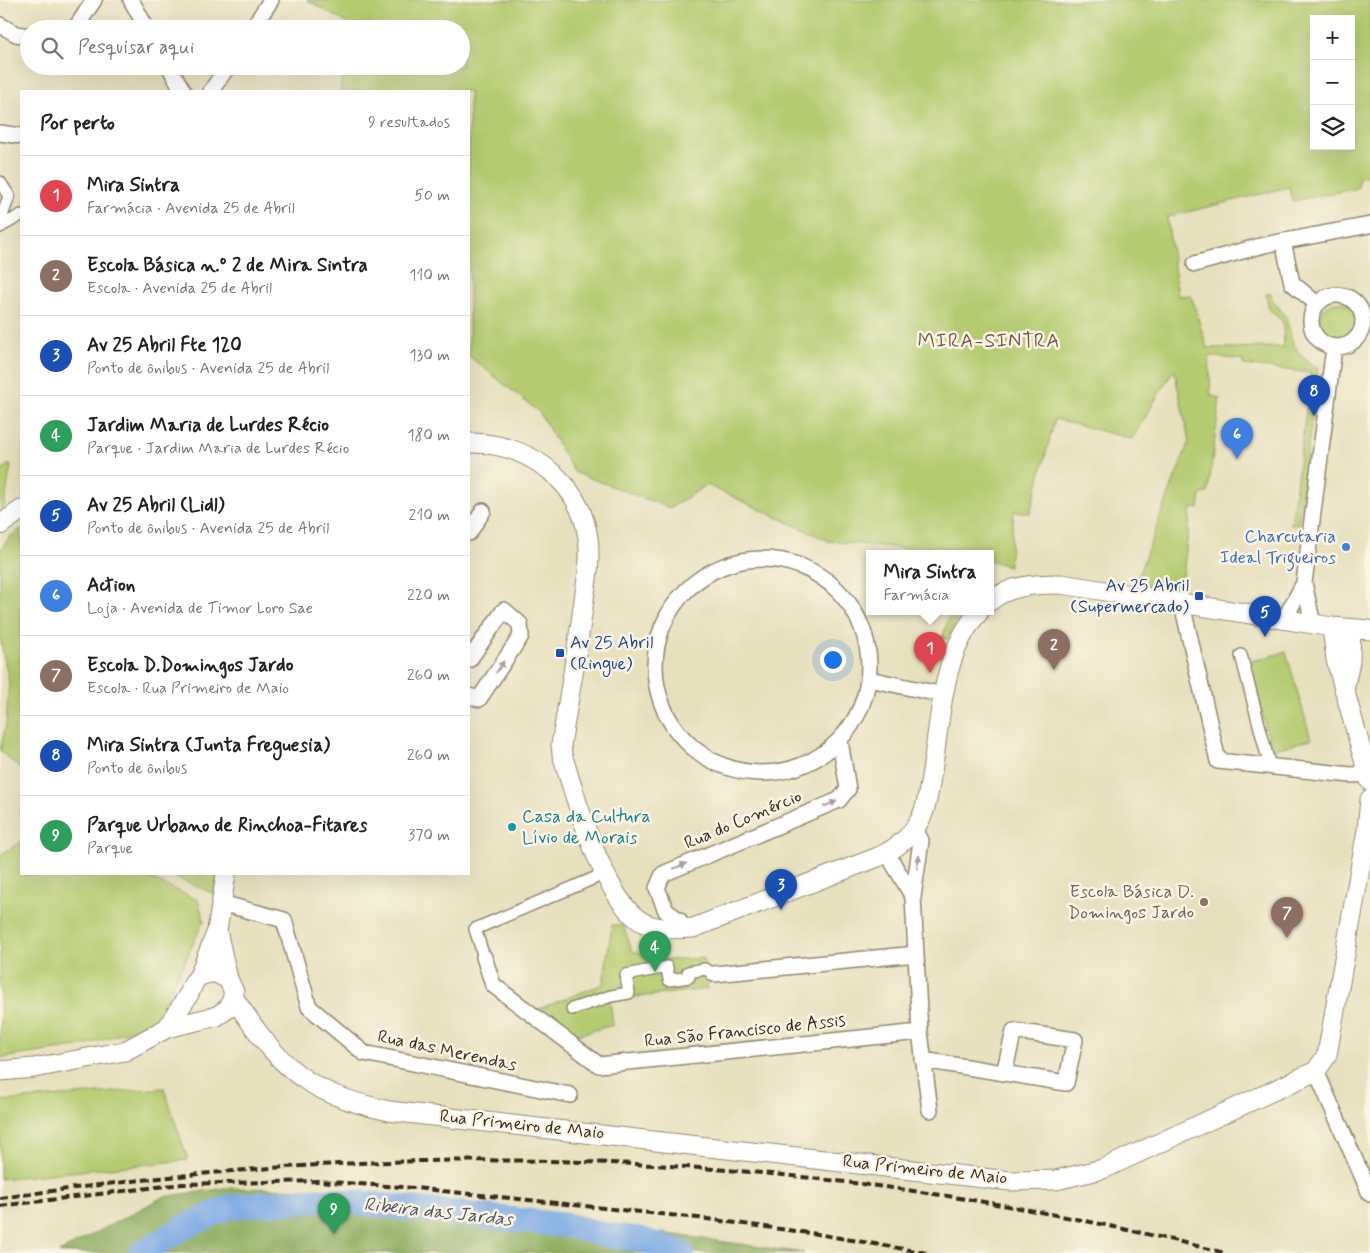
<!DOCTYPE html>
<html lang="pt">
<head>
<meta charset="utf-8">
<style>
  :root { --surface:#fff; --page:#f2f2f2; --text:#202124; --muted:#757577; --line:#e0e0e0; --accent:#0b8043 }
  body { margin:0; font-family:Mynerve,sans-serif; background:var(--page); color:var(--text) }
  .controls { position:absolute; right:15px; top:15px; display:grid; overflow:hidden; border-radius:0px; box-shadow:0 5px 20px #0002 }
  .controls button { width:45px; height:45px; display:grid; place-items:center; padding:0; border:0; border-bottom:1px solid var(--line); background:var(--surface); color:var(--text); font:25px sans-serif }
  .you { position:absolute; left:832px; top:659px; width:18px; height:18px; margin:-12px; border:4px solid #fff; border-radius:50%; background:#1a73e8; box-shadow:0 0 0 8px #1a73e833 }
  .badge { display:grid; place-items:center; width:32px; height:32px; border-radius:50%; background:var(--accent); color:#fff; font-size:16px; font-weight:700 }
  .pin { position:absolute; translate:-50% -41px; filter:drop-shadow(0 1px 2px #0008) }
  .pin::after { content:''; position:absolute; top:26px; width:18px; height:15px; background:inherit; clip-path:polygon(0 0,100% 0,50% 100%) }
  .popup { position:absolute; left:866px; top:550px; width:128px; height:65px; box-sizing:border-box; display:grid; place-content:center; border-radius:0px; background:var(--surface); filter:drop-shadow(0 1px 4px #0005); font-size:16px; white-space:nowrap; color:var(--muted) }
  .popup b { font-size:19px; color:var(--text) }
  .popup::after { content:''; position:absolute; left:50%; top:100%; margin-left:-10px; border:10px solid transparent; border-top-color:var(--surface) }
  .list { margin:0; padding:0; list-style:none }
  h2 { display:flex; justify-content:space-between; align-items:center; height:65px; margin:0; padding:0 20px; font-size:21px }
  h2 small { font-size:16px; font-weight:400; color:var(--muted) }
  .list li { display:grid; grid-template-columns:32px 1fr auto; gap:15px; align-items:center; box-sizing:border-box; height:80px; padding:0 20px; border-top:1px solid var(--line) }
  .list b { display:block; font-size:19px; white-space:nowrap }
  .list p { margin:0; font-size:16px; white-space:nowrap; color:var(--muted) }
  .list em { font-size:16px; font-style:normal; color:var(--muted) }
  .icon { flex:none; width:28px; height:28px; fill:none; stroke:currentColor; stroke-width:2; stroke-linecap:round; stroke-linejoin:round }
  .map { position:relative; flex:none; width:1370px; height:1253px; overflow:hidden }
  .search { position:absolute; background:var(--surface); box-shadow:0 5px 20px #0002; left:20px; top:20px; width:450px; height:55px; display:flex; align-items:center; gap:12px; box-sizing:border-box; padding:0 18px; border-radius:28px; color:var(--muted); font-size:19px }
  .panel { position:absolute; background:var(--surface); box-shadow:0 5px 20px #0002; left:20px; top:90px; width:450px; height:785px; border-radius:0px }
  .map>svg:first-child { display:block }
</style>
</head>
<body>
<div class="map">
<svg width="1370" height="1253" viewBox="0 0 1370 1253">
  <rect width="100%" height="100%" fill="#fcf5e5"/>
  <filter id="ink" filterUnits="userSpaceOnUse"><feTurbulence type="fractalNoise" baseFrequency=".02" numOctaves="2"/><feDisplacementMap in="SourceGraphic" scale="10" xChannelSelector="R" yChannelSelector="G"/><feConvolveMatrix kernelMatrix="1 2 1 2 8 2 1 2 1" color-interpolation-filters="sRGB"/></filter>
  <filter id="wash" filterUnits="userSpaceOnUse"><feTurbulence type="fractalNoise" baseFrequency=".0096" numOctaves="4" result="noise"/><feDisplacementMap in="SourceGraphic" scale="20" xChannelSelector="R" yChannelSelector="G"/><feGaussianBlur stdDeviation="1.12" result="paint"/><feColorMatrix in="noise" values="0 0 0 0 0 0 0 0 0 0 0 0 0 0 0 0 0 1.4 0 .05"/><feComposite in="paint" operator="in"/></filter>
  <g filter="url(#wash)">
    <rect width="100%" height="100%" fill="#e7e0bd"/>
    <path fill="#b4cb70" stroke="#787a47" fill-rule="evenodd" d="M 307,0 L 1370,0 L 1370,175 L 1359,177 L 1358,188 L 1292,201 L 1289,187 L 1167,217 L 1178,296 L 1191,295 L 1207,348 L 1284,347 L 1283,322 L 1269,309 L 1266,294 L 1271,293 L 1272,299 L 1286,317 L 1293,343 L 1301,356 L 1318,369 L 1298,525 L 1291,524 L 1311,373 L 1243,365 L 1243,360 L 1209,356 L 1211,396 L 1220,398 L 1208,493 L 1201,494 L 1199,509 L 1191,508 L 1183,575 L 1176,583 L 1176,589 L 1135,584 L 1189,441 L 1174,369 L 1132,439 L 1055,419 L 1030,513 L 1014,511 L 1009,566 L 990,561 L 990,554 L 961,554 L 829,541 L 707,485 L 670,508 L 574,472 L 539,412 L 469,356 L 469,91 L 340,91 L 344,66 L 461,66 L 461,29 L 349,29 L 349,24 ZM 1314,19 L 1351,19 L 1351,146 L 1314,146 Z
      M1319 321a19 19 0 1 1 38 0a19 19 0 1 1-38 0Z
      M 7,465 L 11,465 L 4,507 L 0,511 L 0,474 Z
      M 21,529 L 21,769 L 0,751 L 6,724 L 9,682 L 0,638 L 0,550 L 10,537 Z
      M 951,612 L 964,612 L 956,621 L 948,639 L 942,638 Z
      M 1286,652 L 1311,739 L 1272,750 L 1248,662 Z
      M 21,842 L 21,874 L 140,874 L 198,900 L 204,920 L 182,968 L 153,1023 L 84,1046 L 0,1058 L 0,855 Z
      M 168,874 L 218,874 L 214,894 Z
      M 612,925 L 623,925 L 632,951 L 668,960 L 703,958 L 708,989 L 610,1000 L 613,1025 L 569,1037 L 536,1010 L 603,984 Z
      M 164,1088 L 188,1160 L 0,1179 L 0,1101 Z"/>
    <path fill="#8faf62" stroke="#656c40" d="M 225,1188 L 312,1189 L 417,1199 L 804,1253 L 58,1253 L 163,1197 Z"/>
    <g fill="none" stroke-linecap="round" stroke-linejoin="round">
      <path stroke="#78a8e3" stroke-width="4.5" d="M 351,1202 L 353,1192"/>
      <path stroke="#78a8e3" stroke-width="25" d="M 141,1253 L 186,1226 L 229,1207 L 258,1204 L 321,1200 L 351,1202 L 571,1226 L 604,1235 L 640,1239 L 682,1253"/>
    </g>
  </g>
  <g filter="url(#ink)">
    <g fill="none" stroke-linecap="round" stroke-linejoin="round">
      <g stroke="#91856e" stroke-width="14">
        <path id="pedestrian" d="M 0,182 L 9,196 L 0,222
          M 0,227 L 21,215
          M 1241,655 L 1270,767
          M 484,957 L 475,929 L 604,874
          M 572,1009 L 611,996 L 629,993 L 626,975 L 667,967 L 669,980 L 689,977 L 688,972 L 705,969 L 714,974"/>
      </g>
      <g stroke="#91856e" stroke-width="18">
        <path id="minor" d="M 131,0 L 147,29
          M 0,25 L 16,34 L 29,36
          M 75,29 L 94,0
          M 252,29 L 271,0
          M 169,66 L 183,91
          M 211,91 L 228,66
          M 0,133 L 21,136
          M 1283,241 L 1292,283 L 1317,304
          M 1195,264 L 1264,245 L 1370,225
          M1311 321a26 26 0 1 1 52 0a26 26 0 1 1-52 0Z
          M 469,533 L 483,511
          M655 666a107 107 0 1 1 214 0a107 107 0 1 1-214 0Z
          M 1182,604 L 1218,761 L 1351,775 L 1368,774
          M 1284,620 L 1304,583
          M 1313,624 L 1304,583 L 1334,347
          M 469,660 L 504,610 L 520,624 L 521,636 L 479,699 L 469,696
          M 869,679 L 944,695
          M 887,853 L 913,897
          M 221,903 L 284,920 L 309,1007 L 364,1053 L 570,1095
          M 682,929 L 679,920 L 666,911 L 657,888 L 663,874 L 839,800 L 848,789 L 840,741
          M 484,957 L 493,985 L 599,1065 L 920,1032 L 913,897 L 921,841 L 915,828
          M 714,974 L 916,954
          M 920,1032 L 930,1110
          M 923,1060 L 1066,1083 L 1075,1040 L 1014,1031 L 1004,1073
          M 1316,1071 L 1370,1194"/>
      </g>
      <g stroke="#91856e" stroke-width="21">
        <path id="tertiary" d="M 469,443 C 525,442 580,479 588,538 C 591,558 587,579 584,599 C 578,648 569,696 561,745 L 562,754 C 575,797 605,904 644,923 C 659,930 677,929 693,928 L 878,857 C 896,849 910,838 920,820 C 928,805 929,787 932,771 C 941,718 941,654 979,612
          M 0,525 L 21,510
          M 990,601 C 1010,585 1036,584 1061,584 L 1332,627 L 1370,630
          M 1332,627 L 1336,660 L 1370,781
          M 1345,685 L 1350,662 L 1351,629
          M 217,931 L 228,979
          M 199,976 L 217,931 L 226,874
          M 233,997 C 281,1068 303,1092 389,1111 L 1010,1181 L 1056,1180 L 1103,1169 L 1316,1071 L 1327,1055 L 1367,830 L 1370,799
          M 0,1071 L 34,1068 L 125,1051 L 167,1028 L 217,1016 L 230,1007 L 234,992 L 228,979 L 214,972 L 199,976 L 194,982 L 189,994 L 167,1028"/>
      </g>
      <use href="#pedestrian" stroke="#fff" stroke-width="11"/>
      <use href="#minor" stroke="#fff" stroke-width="15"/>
      <use href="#tertiary" stroke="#fff" stroke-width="19"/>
      <path stroke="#3b2a1e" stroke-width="4" stroke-dasharray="8 4" stroke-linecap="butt" d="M 0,1198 C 101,1184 201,1172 302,1166 C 611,1147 924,1176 1225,1253
        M 0,1206 L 182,1184 L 318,1181 L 415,1188 L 707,1219 L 817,1234 L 927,1253"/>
    </g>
    <defs><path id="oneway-solid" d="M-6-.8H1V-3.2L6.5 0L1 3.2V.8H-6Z" transform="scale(1.25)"/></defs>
    <g fill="#a79f9a">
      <use href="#oneway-solid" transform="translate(500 667) rotate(-56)"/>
      <use href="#oneway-solid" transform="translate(830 804) rotate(-23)"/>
      <use href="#oneway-solid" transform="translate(918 862) rotate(-82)"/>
      <use href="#oneway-solid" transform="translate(680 866) rotate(-23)"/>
    </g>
  </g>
  <circle fill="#3f7fe0" stroke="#fcf5e5" stroke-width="2" cx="1346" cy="547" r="5"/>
  <g fill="#1a4fb4" stroke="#fcf5e5" stroke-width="2">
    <rect x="1194" y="591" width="10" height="10" rx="2.5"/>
    <rect x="555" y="648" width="10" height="10" rx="2.5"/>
  </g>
  <circle fill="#0f9aa8" stroke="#fcf5e5" stroke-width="2" cx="512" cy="827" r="5"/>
  <circle fill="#8d6e63" stroke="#fcf5e5" stroke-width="2" cx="1204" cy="902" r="5"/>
  <g text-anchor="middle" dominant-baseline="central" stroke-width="5" stroke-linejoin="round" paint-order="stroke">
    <g font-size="18" fill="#366cbe" stroke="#fcf5e5" text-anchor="end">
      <text x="1336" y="537">Charcutaria<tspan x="1336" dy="21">Ideal Trigueiros</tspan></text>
    </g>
    <g font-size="18" fill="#164399" stroke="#fcf5e5" text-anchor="end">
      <text x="1189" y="586">Av 25 Abril<tspan x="1189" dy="21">(Supermercado)</tspan></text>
      <text x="570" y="643" text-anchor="start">Av 25 Abril<tspan x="570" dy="21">(Ringue)</tspan></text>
    </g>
    <g font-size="18" fill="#0d838f" stroke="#fcf5e5" text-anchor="start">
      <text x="522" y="817">Casa da Cultura<tspan x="522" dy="21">Lívio de Morais</tspan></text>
    </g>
    <g font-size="18" fill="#3b2a1e" stroke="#fcf5e5">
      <text transform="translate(743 820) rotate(-23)">Rua do Comércio</text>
      <text transform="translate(745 1031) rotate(-6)">Rua São Francisco de Assis</text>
      <text transform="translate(447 1051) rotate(12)">Rua das Merendas</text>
      <text transform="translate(522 1125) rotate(6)">Rua Primeiro de Maio</text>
      <text transform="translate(925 1170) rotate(6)">Rua Primeiro de Maio</text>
    </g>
    <g font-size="18" fill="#785e54" stroke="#fcf5e5" text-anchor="end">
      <text x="1194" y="892">Escola Básica D.<tspan x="1194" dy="21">Domingos Jardo</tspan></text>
    </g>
    <g font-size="19" font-style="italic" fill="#505663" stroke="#fcf5e5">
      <text transform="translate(438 1212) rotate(6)">Ribeira das Jardas</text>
    </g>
    <g font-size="20" letter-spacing="1" fill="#74554b" stroke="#fcf5e5">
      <text x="989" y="341">MIRA-SINTRA</text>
    </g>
  </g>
</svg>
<div class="controls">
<button>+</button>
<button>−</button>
<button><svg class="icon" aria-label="layers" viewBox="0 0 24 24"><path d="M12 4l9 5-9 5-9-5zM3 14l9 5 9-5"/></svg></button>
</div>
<div class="you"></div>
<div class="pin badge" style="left:930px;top:673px;background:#e0444e">1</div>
<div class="popup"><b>Mira Sintra</b>Farmácia</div>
<div class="pin badge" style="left:1054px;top:670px;background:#8d6e63">2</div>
<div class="pin badge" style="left:781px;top:910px;background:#1a4fb4">3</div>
<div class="pin badge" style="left:655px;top:972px;background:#2e9e5b">4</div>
<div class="pin badge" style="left:1265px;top:637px;background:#1a4fb4">5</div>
<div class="pin badge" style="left:1237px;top:459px;background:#3f7fe0">6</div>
<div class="pin badge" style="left:1287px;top:938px;background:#8d6e63">7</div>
<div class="pin badge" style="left:1314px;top:416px;background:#1a4fb4">8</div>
<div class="pin badge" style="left:334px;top:1234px;background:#2e9e5b">9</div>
<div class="search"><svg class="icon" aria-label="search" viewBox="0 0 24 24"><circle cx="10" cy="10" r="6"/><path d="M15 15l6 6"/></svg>Pesquisar aqui</div>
<section class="panel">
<h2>Por perto<small>9 resultados</small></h2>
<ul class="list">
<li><span class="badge" style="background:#e0444e">1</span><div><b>Mira Sintra</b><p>Farmácia · Avenida 25 de Abril</p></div><em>50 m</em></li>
<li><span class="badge" style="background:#8d6e63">2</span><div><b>Escola Básica n.º 2 de Mira Sintra</b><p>Escola · Avenida 25 de Abril</p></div><em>110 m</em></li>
<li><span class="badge" style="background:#1a4fb4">3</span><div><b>Av 25 Abril Fte 120</b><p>Ponto de ônibus · Avenida 25 de Abril</p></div><em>130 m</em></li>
<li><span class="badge" style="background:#2e9e5b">4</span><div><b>Jardim Maria de Lurdes Récio</b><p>Parque · Jardim Maria de Lurdes Récio</p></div><em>180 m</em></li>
<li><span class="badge" style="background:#1a4fb4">5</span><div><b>Av 25 Abril (Lidl)</b><p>Ponto de ônibus · Avenida 25 de Abril</p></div><em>210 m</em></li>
<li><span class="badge" style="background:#3f7fe0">6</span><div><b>Action</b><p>Loja · Avenida de Timor Loro Sae</p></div><em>220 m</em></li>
<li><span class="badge" style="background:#8d6e63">7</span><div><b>Escola D.Domingos Jardo</b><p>Escola · Rua Primeiro de Maio</p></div><em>260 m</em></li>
<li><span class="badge" style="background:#1a4fb4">8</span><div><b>Mira Sintra (Junta Freguesia)</b><p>Ponto de ônibus</p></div><em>260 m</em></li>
<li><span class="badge" style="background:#2e9e5b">9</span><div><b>Parque Urbano de Rinchoa-Fitares</b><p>Parque</p></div><em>370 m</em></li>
</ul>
</section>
</div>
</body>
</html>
